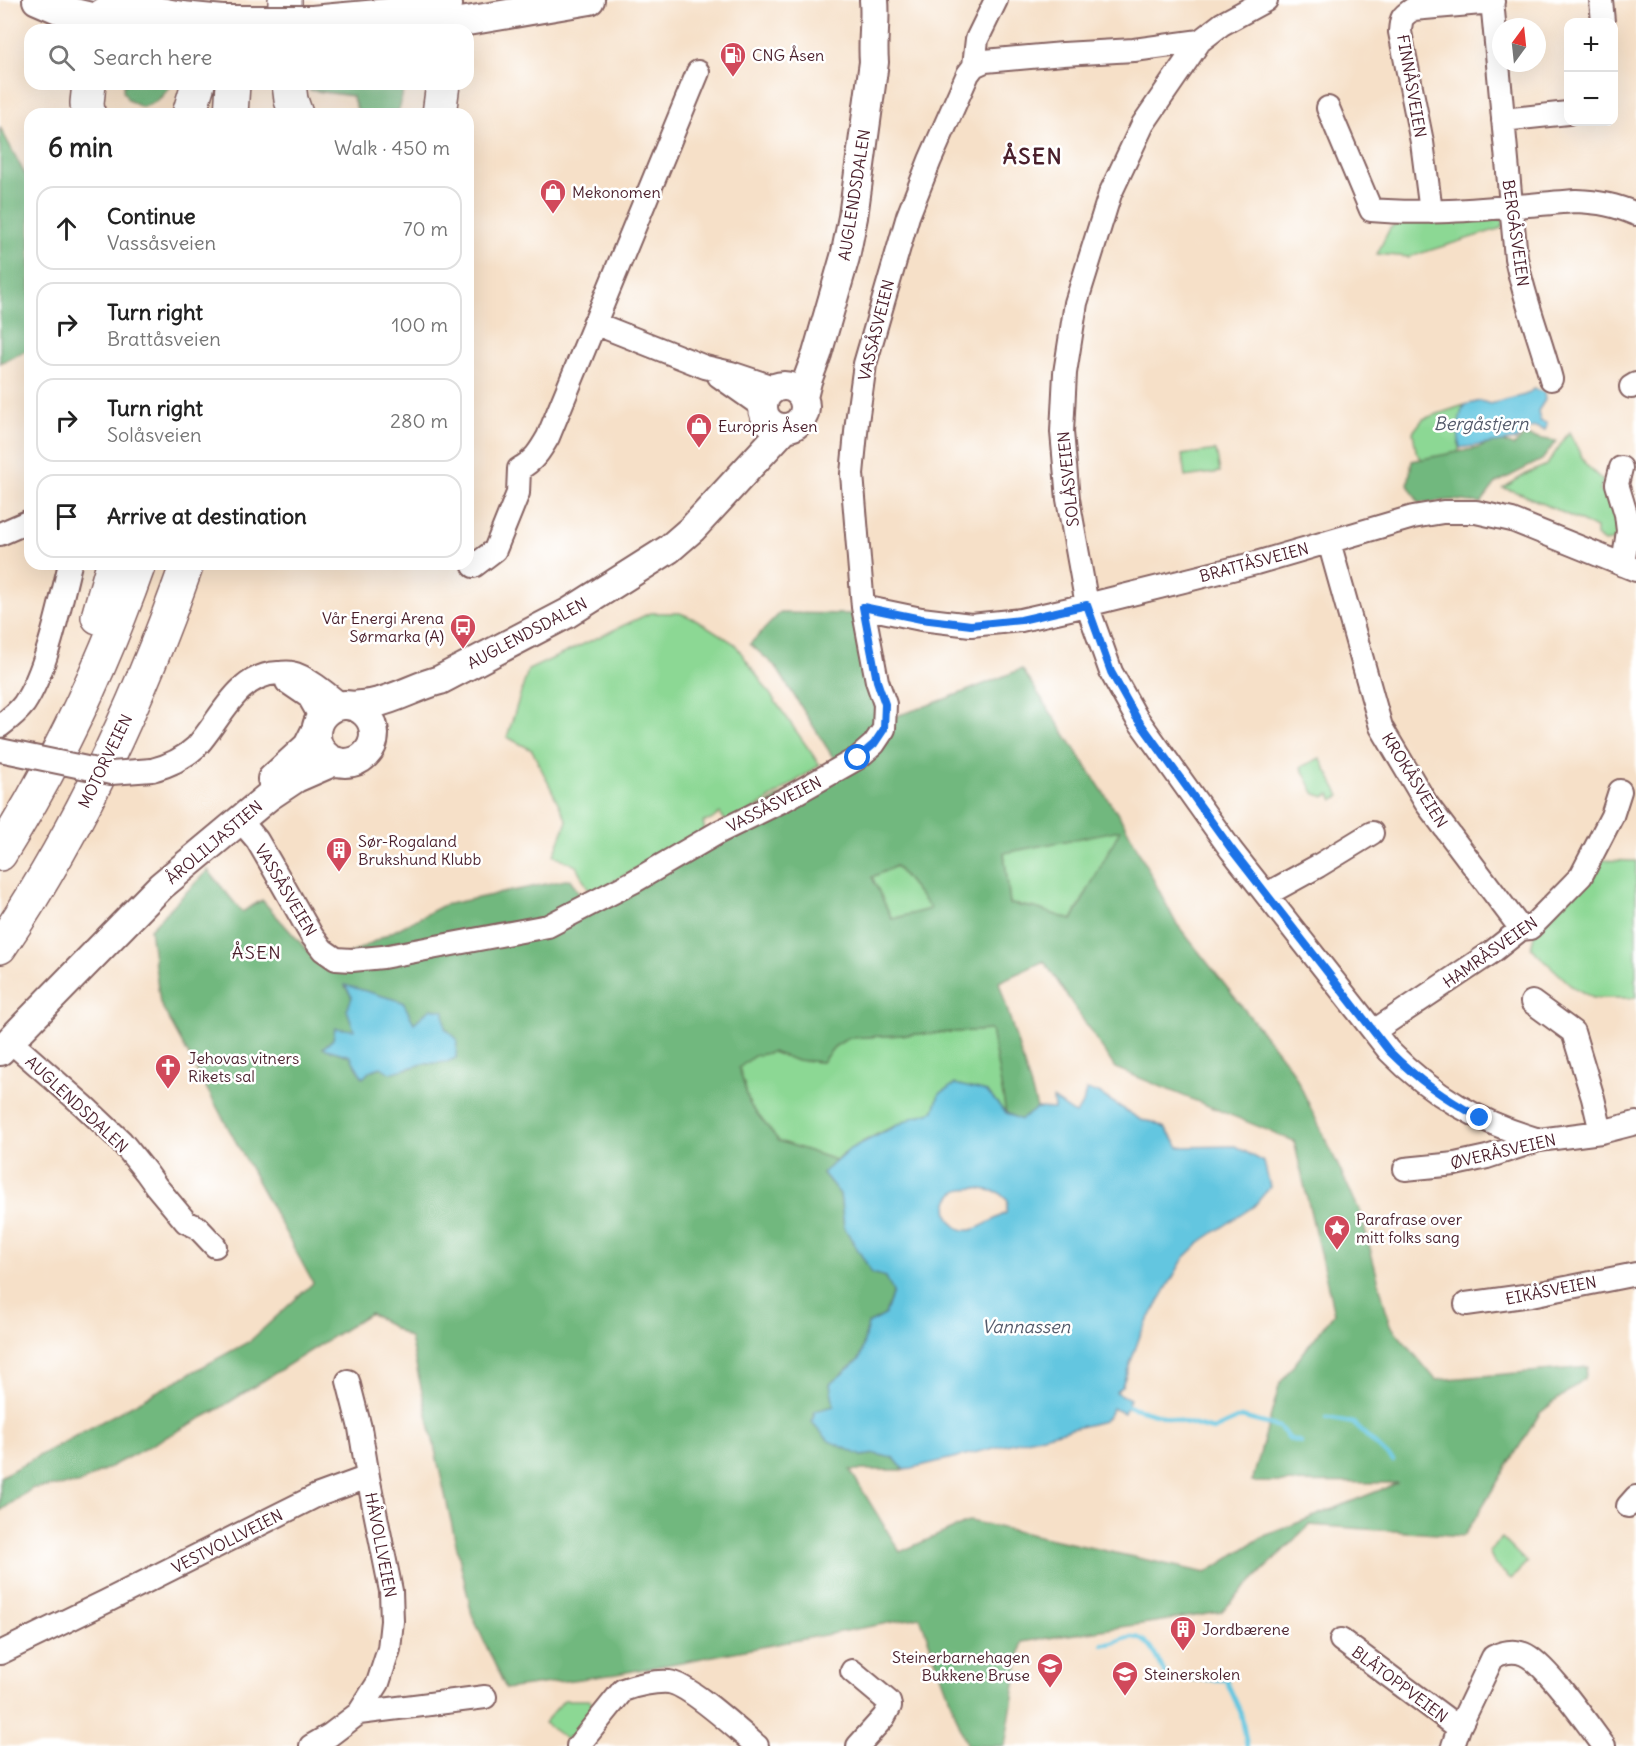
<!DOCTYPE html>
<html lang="en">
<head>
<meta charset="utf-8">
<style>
  :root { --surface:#fff; --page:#f2f2f2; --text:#222; --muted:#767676; --line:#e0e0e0 }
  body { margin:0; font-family:Delius,sans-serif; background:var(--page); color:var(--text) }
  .controls { position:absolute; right:18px; top:18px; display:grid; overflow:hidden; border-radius:12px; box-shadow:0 6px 24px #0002 }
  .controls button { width:54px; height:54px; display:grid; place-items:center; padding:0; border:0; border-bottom:2px solid var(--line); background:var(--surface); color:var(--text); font:30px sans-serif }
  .compass { position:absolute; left:1492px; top:18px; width:54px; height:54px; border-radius:50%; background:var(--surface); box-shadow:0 6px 24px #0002; rotate:15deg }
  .stop { position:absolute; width:18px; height:18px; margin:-14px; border:4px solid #1a73e8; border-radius:50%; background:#fff }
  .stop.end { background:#1a73e8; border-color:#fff; box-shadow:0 2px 6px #0008 }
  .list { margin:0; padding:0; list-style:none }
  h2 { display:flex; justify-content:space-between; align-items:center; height:78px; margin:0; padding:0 24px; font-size:26px }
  h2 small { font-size:20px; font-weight:400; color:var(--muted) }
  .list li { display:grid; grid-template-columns:39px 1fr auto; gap:18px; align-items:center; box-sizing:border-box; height:84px; margin:0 12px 12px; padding:0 12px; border:2px solid var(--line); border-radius:18px }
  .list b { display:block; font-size:22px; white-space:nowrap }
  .list p { margin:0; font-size:20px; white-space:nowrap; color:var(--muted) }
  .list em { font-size:20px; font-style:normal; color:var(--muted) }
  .icon { flex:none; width:33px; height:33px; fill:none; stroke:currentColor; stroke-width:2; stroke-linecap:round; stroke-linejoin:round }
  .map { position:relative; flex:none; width:1636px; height:1746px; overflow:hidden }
  .search { position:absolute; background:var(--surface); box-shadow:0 6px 24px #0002; left:24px; top:24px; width:450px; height:66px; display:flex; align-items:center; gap:15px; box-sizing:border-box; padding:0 21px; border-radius:18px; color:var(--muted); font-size:22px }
  .panel { position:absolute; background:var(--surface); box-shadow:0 6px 24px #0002; left:24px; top:108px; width:450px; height:462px; border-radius:18px }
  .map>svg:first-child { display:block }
</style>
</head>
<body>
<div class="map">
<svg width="1636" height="1746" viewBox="0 0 1636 1746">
  <rect width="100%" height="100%" fill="#fff"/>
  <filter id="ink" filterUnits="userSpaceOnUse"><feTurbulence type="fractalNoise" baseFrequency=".0167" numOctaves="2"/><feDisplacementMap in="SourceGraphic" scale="12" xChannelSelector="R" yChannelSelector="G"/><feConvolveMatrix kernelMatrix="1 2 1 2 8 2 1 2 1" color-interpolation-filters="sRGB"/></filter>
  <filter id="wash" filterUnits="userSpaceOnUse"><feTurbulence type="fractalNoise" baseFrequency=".008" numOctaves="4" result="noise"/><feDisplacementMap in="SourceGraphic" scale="24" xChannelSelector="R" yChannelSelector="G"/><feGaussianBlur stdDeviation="1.35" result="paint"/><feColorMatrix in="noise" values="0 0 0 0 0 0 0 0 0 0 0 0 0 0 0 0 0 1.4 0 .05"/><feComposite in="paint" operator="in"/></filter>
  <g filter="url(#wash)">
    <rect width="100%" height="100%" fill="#f6e0c8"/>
    <path fill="#8cd894" stroke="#6b7c60" stroke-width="1.5" d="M 1501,215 L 1504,224 L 1502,228 L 1409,257 L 1377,254 L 1390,228 L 1401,221 Z
      M 1464,405 C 1457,421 1459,435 1459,452 L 1422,460 L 1416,451 L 1413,432 L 1423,419 Z
      M 1569,432 L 1586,465 L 1603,481 L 1600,491 L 1616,508 L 1619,540 L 1604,542 L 1596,536 L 1596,528 L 1522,494 L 1503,488 L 1528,473 L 1547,465 Z
      M 1216,450 L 1220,472 L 1185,477 L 1182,455 Z
      M 650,613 L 680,613 L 697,620 L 735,644 L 820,765 L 729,826 L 720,813 L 711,820 L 703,822 L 705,830 L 591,894 L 576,866 L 554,855 L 567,821 L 532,750 L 507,737 L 528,670 Z
      M 1320,758 L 1340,796 L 1333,800 L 1330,794 L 1324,797 L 1314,793 L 1301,767 Z
      M 1121,829 L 1071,921 L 1035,908 L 1010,904 L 1004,853 Z
      M 1594,860 L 1636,861 L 1636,997 L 1632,998 L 1593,998 L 1573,987 L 1531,948 L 1535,931 Z
      M 896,866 L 931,909 L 892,919 L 872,877 Z
      M 992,1030 L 1006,1113 L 987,1092 L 939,1094 L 934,1111 C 902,1122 863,1138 836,1160 L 779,1142 L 750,1105 L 739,1067 L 754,1056 L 772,1052 L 795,1060 L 822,1062 L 834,1047 L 848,1038 Z
      M 1502,1538 L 1527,1563 L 1511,1579 L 1495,1565 L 1489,1551 Z
      M 564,1700 L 589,1700 L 602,1709 L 574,1745 L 544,1723 Z"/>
    <path fill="#71b87e" stroke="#5e6c54" stroke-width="1.5" fill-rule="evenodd" d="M 124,84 L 172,84 C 162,97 157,104 141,107 L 128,100 L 123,91 Z
      M 310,84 L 404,84 L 404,85 L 400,107 L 396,114 L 359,114 L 352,96 L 310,90 Z
      M 0,127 L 30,184 L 30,349 L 0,363 Z
      M 1524,436 L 1556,441 L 1542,460 L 1496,483 L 1481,503 L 1453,500 L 1419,503 L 1408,485 L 1412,461 L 1478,448 L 1498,440 L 1513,446 Z
      M 780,613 L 854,614 L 859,651 L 874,683 L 876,722 C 926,708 973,688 1022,669 L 1125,825 L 1176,923 L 1293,1071 L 1361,1214 L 1390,1325 L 1436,1380 L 1588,1367 L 1585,1378 L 1540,1413 L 1464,1536 L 1309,1525 L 1221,1612 L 1022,1642 L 1005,1746 L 967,1746 L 920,1617 L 617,1674 L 506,1689 L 472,1615 L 410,1338 L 370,1313 L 217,1410 L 78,1484 L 33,1488 L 0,1511 L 0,1477 L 250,1341 L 313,1283 L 160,1003 L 150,929 L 208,870 L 242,912 L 262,900 L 323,968 L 444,905 L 570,879 L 591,912 L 836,762 L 776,667 L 750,644 ZM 1120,830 L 1072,920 L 1035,908 L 1010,904 L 1004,853 ZM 896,866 L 930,908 L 930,909 L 892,919 L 872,877 ZM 1044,961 L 1115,1068 L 1294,1141 L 1334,1313 L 1280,1383 L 1252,1482 L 1398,1483 L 1262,1537 L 1206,1573 L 970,1521 L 900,1552 L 850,1470 L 904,1470 L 894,1458 L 875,1454 L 862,1456 L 830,1384 L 860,1359 L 868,1324 L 885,1315 L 893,1291 L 886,1277 L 844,1227 L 840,1194 L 823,1173 L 836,1160 L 779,1141 L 750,1105 L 739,1068 L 754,1056 L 772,1052 L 795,1060 L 822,1062 L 834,1047 L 848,1038 L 991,1030 L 1006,1113 L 1021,1120 L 1037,1108 L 999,982 ZM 345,986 L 414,1024 L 445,1028 L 457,1040 L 447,1062 L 423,1064 L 407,1069 L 382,1067 L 370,1071 L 350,1056 L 323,1048 L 333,1039 L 354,1030 L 352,997 Z"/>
    <path fill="#63c6e0" stroke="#567286" stroke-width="1.5" fill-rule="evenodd" d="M 1534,389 L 1544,392 L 1545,400 L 1538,411 L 1540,421 L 1546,423 L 1547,425 L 1545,430 L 1535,427 L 1527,429 L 1527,432 L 1523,433 L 1516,440 L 1460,448 C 1457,432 1458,419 1464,405 L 1481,401 L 1490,404 L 1525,395 Z
      M 345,985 L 403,1002 L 414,1023 L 431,1008 L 444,1011 L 445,1028 L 457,1039 L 456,1058 L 447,1062 L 423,1064 L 390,1073 L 381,1067 L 370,1071 L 363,1078 L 350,1056 L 323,1048 L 333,1039 L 335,1028 L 354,1030 L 347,1010 L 352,997 Z
      M 955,1084 L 987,1092 L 1006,1113 L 1021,1120 L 1037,1108 L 1054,1109 L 1053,1099 L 1075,1114 L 1083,1104 L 1086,1090 L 1097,1092 L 1141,1120 L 1153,1122 L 1165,1128 L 1179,1147 L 1235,1146 L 1264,1162 L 1270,1187 L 1254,1206 L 1203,1240 L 1184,1258 L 1141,1333 L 1122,1386 L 1116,1392 L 1130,1399 L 1124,1413 L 1112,1408 L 1110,1414 L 1104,1421 L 904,1470 L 894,1458 L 875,1454 L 862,1456 L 829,1441 L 812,1422 L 815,1411 L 834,1406 L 830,1384 L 860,1359 L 868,1324 L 885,1315 L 893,1292 L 886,1277 L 872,1273 L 844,1227 L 840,1194 L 823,1173 L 850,1149 L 912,1118 L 934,1111 L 939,1094 ZM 976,1188 L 998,1192 L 1008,1201 L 1006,1213 C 998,1217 979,1229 971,1230 C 951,1234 937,1203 957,1191 C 961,1188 970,1189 976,1188 Z"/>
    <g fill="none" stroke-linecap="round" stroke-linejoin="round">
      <path stroke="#63c6e0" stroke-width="4.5" d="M 1127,1406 L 1213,1430 L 1241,1417 L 1279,1427 L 1290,1439 L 1301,1442
        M 1327,1418 L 1353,1423 L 1393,1461
        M 1103,1644 C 1113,1645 1117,1641 1126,1638 C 1149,1631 1159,1662 1167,1678 L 1226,1680 L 1241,1713 L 1247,1746"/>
    </g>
  </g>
  <g filter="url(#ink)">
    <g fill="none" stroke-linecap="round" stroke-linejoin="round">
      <g stroke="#866362" stroke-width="26">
        <path id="minor" d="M 1492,0 L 1516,258 C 1524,299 1540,338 1551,379
          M 1601,0 L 1603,22
          M 1200,41 L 1143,124 L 1110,194 L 1076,303 L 1065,373 L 1062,432 L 1068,499 L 1087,605 L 1111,672 L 1136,717 L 1231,850 L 1389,1051 C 1433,1096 1479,1122 1539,1140
          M 974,66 L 977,39 L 996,0
          M 1328,108 L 1371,210 C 1439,216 1508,206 1576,201 C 1599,202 1615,205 1636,214
          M 1503,120 L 1568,113
          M 1431,212 L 1422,142 L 1400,32 C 1401,18 1401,17 1413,9 L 1493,2
          M 594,323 L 705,367 L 731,373 L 776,388
          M 719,376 L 763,407
          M 1631,387 L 1636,384
          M 1621,468 L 1617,484 L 1626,514 L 1628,531 L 1623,565
          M 0,534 L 30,521
          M 1329,542 L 1381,727 L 1426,803 L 1521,929
          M 474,566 L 495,550 L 518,493 L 519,469 C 534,461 540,451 548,437 L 698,72
          M 863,607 L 921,619 L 971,625 L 1021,620 L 1087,605 L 1256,563 L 1413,517 L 1443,512 L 1476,512 L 1512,520 L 1636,570
          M 287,682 L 309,697 L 321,718
          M 0,726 C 8,720 18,712 24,704 C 47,670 60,604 70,564
          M 152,770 C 168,766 183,759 196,747 C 221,720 236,675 278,673 C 282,673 288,672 292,673 C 305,675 330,696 341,705
          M 240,820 L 257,840 L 271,864 L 312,936 L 323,950 L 336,959 L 352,960 L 383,957 L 548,926 L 633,882 L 719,832 L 784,800 L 858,758 L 874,744 L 884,729 L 885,704 L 877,681 L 863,607 L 852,474 L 857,422 L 865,364 L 908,216 L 930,160 L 968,74 L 974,66 L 985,61 L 1063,54 L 1134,50 L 1200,41 L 1222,24 L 1266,0
          M 1267,894 L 1318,866 L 1372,833
          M 1532,1002 L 1573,1032 L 1593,1098 L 1601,1132
          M 1374,1031 L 1492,952 L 1521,929 L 1530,928 L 1541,917 L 1581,876 L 1612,816 L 1620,791
          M 10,1041 L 84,1106 L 121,1141 L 146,1172 L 156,1186 L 186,1222 L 197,1227 L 215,1246
          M 1405,1169 L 1455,1164 L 1487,1157 L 1539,1140 L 1601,1132 L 1636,1123
          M 1466,1304 L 1531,1295 L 1636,1274
          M 1628,1506 L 1636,1497
          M 1341,1640 L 1459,1728
          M 0,1653 L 105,1602 L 316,1496 L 368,1477
          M 852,1671 L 889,1702 L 890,1706 L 884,1717 L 858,1746
          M 359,1713 L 485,1697
          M 311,1746 L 330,1735 L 359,1713 L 378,1683 L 389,1649 L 392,1621 L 391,1591 L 368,1477 L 360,1428 L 348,1381
          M 578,1746 L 623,1690 C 636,1685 655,1681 669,1682 C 690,1685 739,1731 757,1746
          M 1453,1746 L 1459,1728 L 1493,1657 C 1503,1652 1514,1650 1524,1654 C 1546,1663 1588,1725 1604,1746"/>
      </g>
      <g stroke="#866362" stroke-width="32">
        <path id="major" d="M 37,0 L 58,9 L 146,30
          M 116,4 L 182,16
          M 312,20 L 389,13 L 448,5
          M 414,30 L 590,0
          M763 407a21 21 0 1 1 42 0a21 21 0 1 1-42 0Z
          M 803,397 L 807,381 L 817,354 L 845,257 L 853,217 L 874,62 C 872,40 876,21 874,0
          M316 734a29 29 0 1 1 58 0a29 29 0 1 1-58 0Z
          M 351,706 C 359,705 368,705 375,703 C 398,698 417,686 440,680 L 568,613 L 669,549 L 692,529 L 785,428
          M 272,779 L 308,746 L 316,730
          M 0,1051 L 161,886 L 269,796 L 296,778 L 335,761"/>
      </g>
      <g stroke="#866362" stroke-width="36">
        <path id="highway" d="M 285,0 L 285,30
          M 91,30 L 98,19 L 119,5 L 126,26 L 125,30
          M 416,30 L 433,8
          M 289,84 L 291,100 L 296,114
          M 88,114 L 87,103 L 89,84
          M 189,114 L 198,84
          M 231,114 L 233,84
          M 439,114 L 443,84
          M 98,617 L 113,564
          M 0,854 C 57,763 103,666 139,564
          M 0,947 C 80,829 140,698 187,564"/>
      </g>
      <use href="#minor" stroke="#fff" stroke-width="22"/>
      <use href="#major" stroke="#fff" stroke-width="28"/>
      <use href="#highway" stroke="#fff" stroke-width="33"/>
      <g stroke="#866362" stroke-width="26" stroke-linecap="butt">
        <path id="minor-bridge" d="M 0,750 L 111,773 L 152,770"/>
      </g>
      <g stroke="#866362" stroke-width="32" stroke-linecap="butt">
        <path id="major-bridge" d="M 182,16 L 223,20 L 312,20"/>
      </g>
      <use href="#minor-bridge" stroke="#fff" stroke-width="22"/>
      <use href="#major-bridge" stroke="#fff" stroke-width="28"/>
    </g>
  </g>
  <g fill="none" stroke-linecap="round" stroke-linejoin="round" filter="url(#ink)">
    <path stroke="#1a73e8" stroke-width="8" d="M 858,758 L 874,744 L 884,729 L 885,704 L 877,681 L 863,607 L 921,619 L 971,625 L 1021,620 L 1087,605 L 1111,672 L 1136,717 L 1232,850 L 1389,1051 C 1419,1081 1443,1097 1480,1118"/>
  </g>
  <defs>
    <g id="fuel-pin" transform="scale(1.35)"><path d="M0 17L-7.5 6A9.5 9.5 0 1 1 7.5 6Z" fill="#d1495b" stroke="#fff"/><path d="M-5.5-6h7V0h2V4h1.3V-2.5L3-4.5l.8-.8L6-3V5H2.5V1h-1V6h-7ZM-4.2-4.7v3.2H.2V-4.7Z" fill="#fff"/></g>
    <g id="shop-pin" transform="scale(1.35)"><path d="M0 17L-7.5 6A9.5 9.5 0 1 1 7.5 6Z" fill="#d1495b" stroke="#fff"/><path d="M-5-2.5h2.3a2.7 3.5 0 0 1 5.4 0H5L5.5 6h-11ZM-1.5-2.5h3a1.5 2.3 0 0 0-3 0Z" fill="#fff"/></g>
    <g id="bus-pin" transform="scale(1.35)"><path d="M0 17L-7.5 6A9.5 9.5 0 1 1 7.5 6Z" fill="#d1495b" stroke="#fff"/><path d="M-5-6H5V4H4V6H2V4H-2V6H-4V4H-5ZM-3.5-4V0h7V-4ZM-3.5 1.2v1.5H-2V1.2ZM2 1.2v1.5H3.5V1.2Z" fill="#fff"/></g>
    <g id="building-pin" transform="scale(1.35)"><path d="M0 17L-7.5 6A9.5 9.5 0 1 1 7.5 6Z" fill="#d1495b" stroke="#fff"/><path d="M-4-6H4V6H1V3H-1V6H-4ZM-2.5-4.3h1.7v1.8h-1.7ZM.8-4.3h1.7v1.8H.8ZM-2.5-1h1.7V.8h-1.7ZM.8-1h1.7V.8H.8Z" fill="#fff"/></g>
    <g id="church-pin" transform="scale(1.35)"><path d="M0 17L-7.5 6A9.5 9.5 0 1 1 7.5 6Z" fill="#d1495b" stroke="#fff"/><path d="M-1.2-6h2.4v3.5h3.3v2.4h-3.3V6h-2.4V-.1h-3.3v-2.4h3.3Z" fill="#fff"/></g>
    <g id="sight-pin" transform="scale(1.35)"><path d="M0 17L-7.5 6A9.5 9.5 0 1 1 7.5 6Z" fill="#d1495b" stroke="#fff"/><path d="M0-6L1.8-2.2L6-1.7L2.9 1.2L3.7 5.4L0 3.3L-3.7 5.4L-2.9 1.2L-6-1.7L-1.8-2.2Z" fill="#fff"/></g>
    <g id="school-pin" transform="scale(1.35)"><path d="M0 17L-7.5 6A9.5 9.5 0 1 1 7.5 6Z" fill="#d1495b" stroke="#fff"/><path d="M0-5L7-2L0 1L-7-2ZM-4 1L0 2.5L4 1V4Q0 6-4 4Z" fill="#fff"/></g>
  </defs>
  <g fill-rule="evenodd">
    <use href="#fuel-pin" x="733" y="55"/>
    <use href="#shop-pin" x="553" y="192"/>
    <use href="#shop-pin" x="699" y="426"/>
    <use href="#bus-pin" x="463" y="627"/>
    <use href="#building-pin" x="339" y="850"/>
    <use href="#church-pin" x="168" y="1067"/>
    <use href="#sight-pin" x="1337" y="1228"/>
    <use href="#building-pin" x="1183" y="1629"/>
    <use href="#school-pin" x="1050" y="1666"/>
    <use href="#school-pin" x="1125" y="1674"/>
  </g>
  <g text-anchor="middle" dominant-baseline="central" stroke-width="5" stroke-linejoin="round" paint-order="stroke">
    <g font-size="16" fill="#4a1f2b" stroke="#fff" text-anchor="start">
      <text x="752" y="55">CNG Åsen</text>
      <text x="572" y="192">Mekonomen</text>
      <text x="718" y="426">Europris Åsen</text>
      <text x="444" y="618" text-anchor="end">Vår Energi Arena<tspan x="444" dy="18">Sørmarka (A)</tspan></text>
      <text x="358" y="841">Sør-Rogaland<tspan x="358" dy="18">Brukshund Klubb</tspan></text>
      <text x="188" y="1058">Jehovas vitners<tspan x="188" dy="18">Rikets sal</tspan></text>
      <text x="1356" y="1219">Parafrase over<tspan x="1356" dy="18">mitt folks sang</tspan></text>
      <text x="1202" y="1629">Jordbærene</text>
      <text x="1030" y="1657" text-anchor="end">Steinerbarnehagen<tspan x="1030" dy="18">Bukkene Bruse</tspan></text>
      <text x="1144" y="1674">Steinerskolen</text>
    </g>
    <g font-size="16" fill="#4a1f2b" stroke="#fff">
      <text transform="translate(1412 86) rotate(80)">FINNÅSVEIEN</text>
      <text transform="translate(854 195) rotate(-81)">AUGLENDSDALEN</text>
      <text transform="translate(1516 233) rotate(82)">BERGÅSVEIEN</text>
      <text transform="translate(876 330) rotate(-76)">VASSÅSVEIEN</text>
      <text transform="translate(1068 479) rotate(-96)">SOLÅSVEIEN</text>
      <text transform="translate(1254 562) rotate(-15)">BRATTÅSVEIEN</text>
      <text transform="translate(527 633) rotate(-28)">AUGLENDSDALEN</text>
      <text transform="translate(105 761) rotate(-64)">MOTORVEIEN</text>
      <text transform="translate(1415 780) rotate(58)">KROKÅSVEIEN</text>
      <text transform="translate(774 804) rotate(-27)">VASSÅSVEIEN</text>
      <text transform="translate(214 842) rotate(-40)">ÅROLILJASTIEN</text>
      <text transform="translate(286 890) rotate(59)">VASSÅSVEIEN</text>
      <text transform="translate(1490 952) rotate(-35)">HAMRÅSVEIEN</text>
      <text transform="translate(77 1104) rotate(43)">AUGLENDSDALEN</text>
      <text transform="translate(1503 1151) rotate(-13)">ØVERÅSVEIEN</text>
      <text transform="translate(1551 1290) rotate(-11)">EIKÅSVEIEN</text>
      <text transform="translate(227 1541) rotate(-27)">VESTVOLLVEIEN</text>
      <text transform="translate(381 1545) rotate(79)">HÅVOLLVEIEN</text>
      <text transform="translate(1400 1684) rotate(37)">BLÅTOPPVEIEN</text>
    </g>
    <g font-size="18" font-style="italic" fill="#53596a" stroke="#fff">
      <text x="1481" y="423">Bergåstjern</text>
      <text x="1026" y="1326">Vannassen</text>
    </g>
    <g font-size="18" letter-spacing="1.5" fill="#4a1f2b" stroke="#fff">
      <text x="257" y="952">ÅSEN</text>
    </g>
    <g font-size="22" font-weight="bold" letter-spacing="1.5" fill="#4a1f2b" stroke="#fff">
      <text x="1033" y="156">ÅSEN</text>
    </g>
  </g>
</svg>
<div class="controls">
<button>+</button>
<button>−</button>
</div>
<svg class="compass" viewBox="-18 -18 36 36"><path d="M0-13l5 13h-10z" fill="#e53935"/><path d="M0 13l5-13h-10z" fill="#767676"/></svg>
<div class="stop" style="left:858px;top:758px"></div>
<div class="stop end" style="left:1480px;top:1118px"></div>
<div class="search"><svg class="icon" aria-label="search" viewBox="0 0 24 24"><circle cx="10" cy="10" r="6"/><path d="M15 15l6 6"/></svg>Search here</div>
<section class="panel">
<h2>6 min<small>Walk · 450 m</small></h2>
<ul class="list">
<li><svg class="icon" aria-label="ahead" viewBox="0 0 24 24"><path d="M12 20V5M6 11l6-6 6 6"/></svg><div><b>Continue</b><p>Vassåsveien</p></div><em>70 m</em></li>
<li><svg class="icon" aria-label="right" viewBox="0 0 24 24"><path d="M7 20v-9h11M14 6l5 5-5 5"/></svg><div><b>Turn right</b><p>Brattåsveien</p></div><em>100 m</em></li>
<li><svg class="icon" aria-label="right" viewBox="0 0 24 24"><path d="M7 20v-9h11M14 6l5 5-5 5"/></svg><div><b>Turn right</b><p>Solåsveien</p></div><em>280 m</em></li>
<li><svg class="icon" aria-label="arrive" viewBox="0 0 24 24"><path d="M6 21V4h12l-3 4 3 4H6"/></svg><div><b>Arrive at destination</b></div></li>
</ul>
</section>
</div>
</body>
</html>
